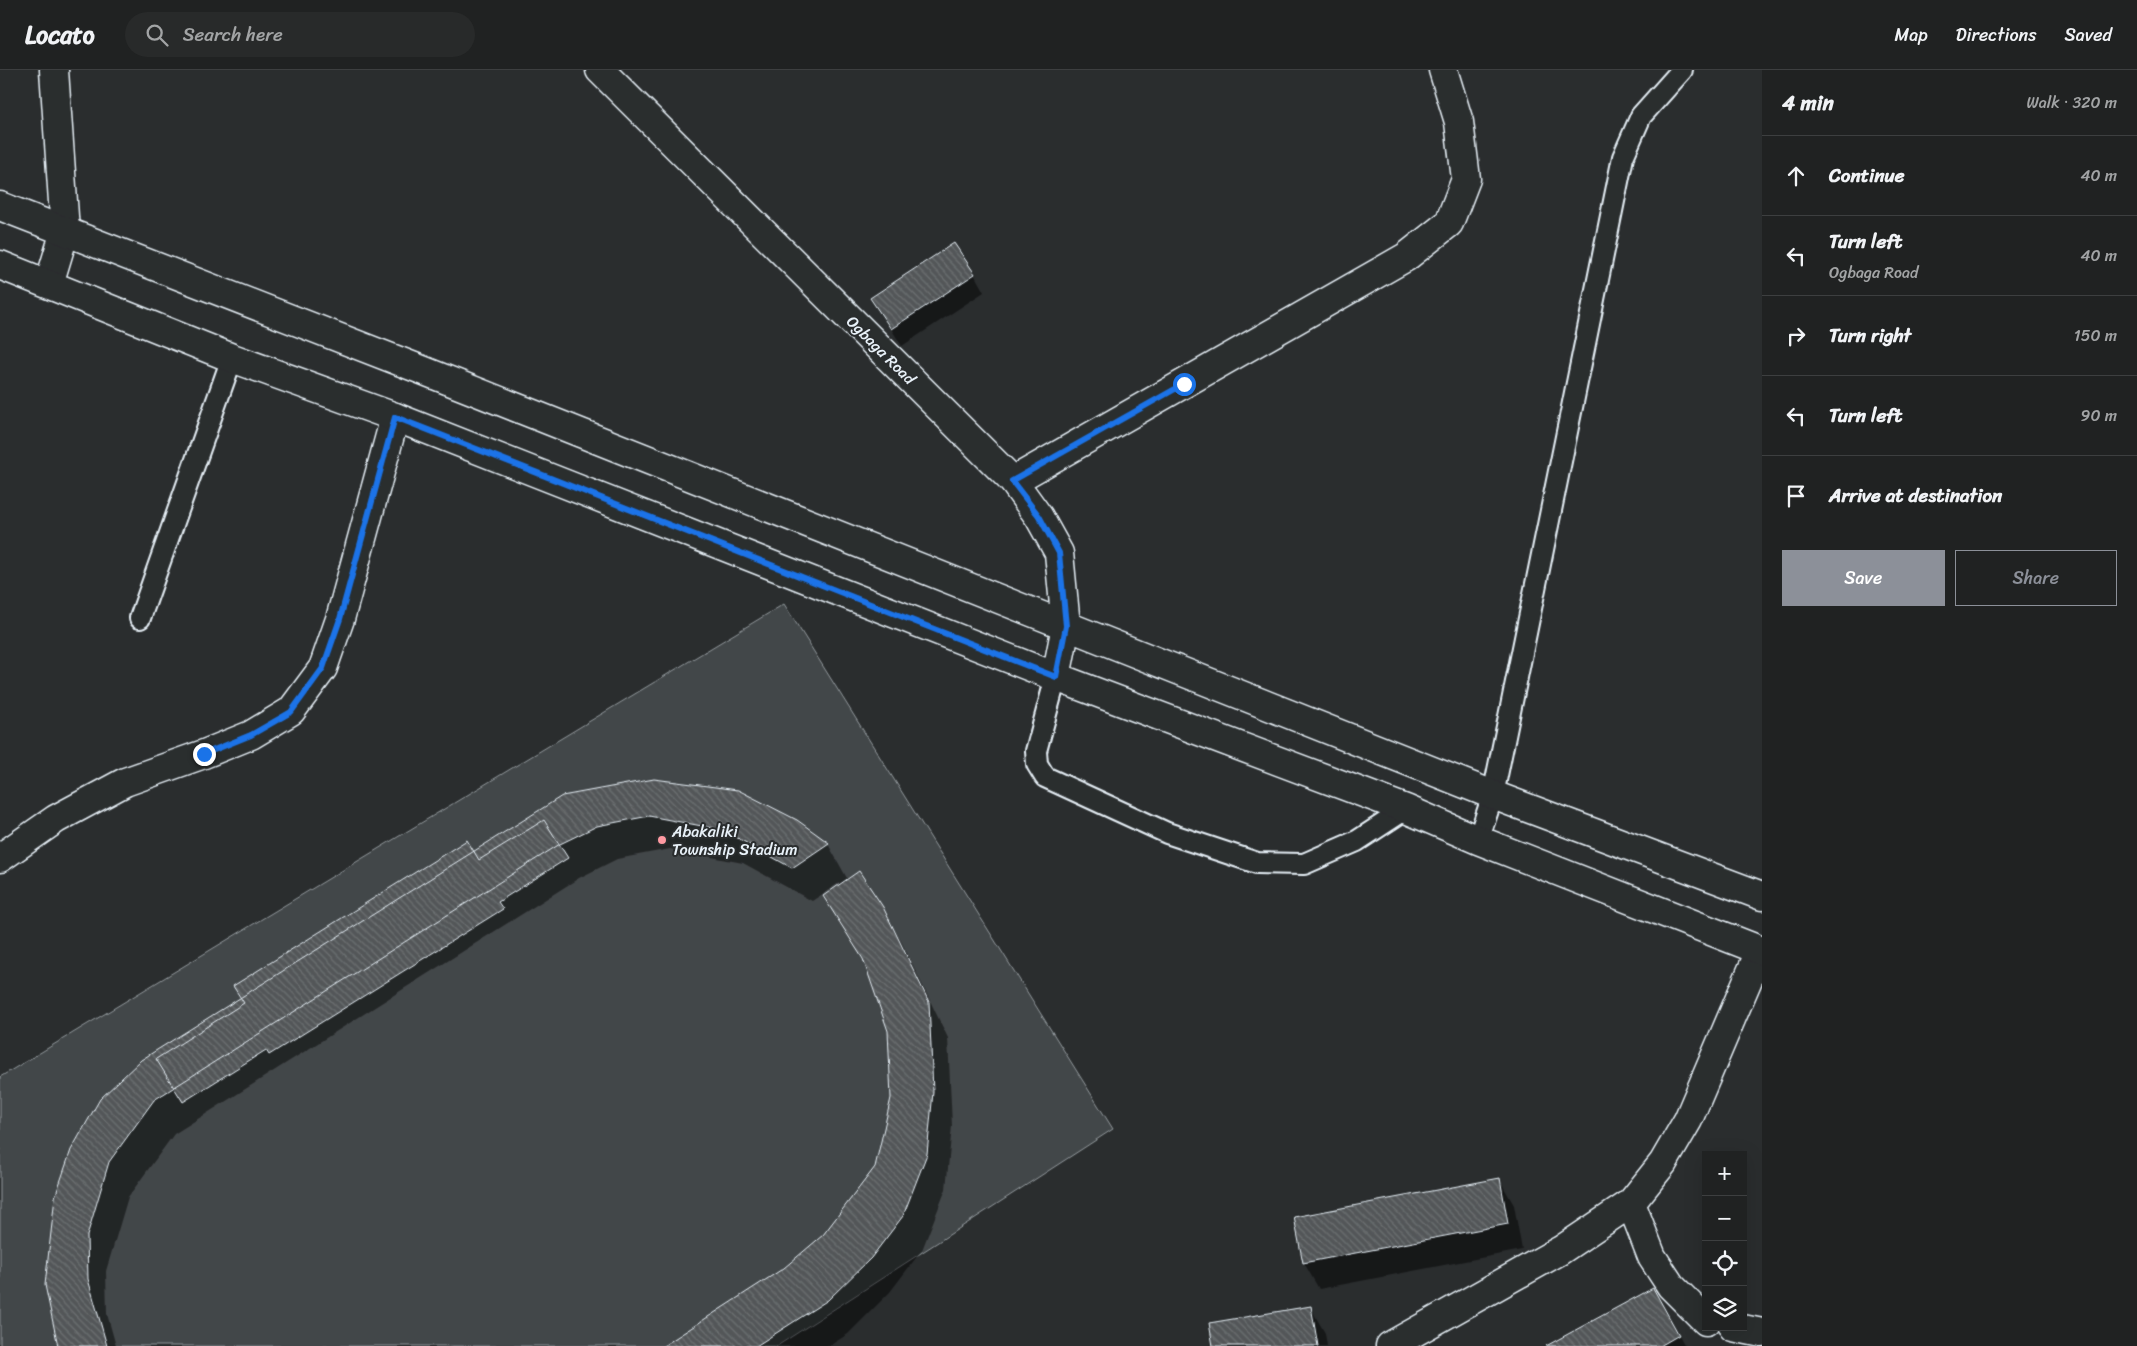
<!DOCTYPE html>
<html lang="en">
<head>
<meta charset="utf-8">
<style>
  :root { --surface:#202222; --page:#282a2a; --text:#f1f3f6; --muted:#a2a4a5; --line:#3d3f40; --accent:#8c9099 }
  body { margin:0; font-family:Sriracha,sans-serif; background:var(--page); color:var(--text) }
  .controls { position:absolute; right:15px; bottom:15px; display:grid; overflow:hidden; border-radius:0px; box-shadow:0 5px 20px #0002 }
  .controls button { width:45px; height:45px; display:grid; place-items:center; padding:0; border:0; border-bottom:1px solid var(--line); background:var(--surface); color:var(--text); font:25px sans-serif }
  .stop { position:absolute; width:15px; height:15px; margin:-11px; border:4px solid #1a73e8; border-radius:50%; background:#fff }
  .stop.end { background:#1a73e8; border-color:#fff; box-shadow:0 1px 5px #0008 }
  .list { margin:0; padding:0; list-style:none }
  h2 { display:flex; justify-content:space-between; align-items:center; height:65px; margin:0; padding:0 20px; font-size:21px }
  h2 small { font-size:16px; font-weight:400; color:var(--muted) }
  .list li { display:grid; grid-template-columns:32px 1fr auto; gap:15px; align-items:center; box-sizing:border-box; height:80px; padding:0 20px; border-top:1px solid var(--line) }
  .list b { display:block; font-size:19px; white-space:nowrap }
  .list p { margin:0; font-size:16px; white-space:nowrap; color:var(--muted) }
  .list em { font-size:16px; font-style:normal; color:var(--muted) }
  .actions { display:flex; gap:10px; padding:15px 20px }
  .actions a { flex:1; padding:11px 0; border:1px solid var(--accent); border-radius:0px; text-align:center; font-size:18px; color:var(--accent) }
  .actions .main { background:var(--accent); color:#fff }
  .icon { flex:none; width:28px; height:28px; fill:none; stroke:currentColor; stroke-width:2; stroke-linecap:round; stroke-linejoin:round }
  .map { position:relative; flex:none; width:1762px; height:1276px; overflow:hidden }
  header { display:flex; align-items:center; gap:30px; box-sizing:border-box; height:70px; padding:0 25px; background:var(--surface); border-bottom:1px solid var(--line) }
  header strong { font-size:24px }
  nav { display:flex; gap:28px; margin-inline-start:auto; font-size:18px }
  .search { width:350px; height:45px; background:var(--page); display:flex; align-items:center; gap:12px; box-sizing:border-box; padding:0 18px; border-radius:28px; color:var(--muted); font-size:19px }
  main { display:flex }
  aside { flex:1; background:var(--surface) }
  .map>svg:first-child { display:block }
</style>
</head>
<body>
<header>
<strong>Locato</strong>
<div class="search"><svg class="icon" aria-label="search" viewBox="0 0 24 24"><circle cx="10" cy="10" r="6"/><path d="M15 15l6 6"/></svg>Search here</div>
<nav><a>Map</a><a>Directions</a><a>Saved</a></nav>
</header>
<main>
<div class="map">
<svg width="1762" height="1276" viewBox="0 0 1762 1276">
  <defs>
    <pattern id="building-back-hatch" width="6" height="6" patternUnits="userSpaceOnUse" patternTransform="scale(1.25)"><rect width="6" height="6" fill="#535759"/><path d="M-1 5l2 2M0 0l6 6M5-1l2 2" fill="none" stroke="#6c7072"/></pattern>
  </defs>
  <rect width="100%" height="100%" fill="#2a2d2e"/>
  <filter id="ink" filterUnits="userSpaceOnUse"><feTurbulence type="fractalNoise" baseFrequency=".02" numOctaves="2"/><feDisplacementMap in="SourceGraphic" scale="10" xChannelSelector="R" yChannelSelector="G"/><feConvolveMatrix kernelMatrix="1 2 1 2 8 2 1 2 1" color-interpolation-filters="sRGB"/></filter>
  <g filter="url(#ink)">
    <path fill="#424648" stroke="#959ca0" d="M 784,534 L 1113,1059 L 777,1276 L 0,1276 L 0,1007 Z"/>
    <path fill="#0007" d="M 974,204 L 984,222 L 902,276 L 872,229 Z
      M 562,727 L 797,751 L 828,774 L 848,810 L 882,838 L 902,873 L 948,968 L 952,1056 L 946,1119 L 922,1180 L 890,1222 L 848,1264 L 829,1276 L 666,1276 L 785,1199 L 824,1166 L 876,1098 L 892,1028 L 889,960 L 866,894 L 845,860 L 839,813 L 812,831 L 743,793 L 670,779 L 617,789 L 579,808 L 174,1064 L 128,1127 L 106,1201 L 107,1244 L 116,1276 L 60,1276 L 73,1080 L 473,783 Z
      M 1499,1109 L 1514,1135 L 1522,1180 L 1319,1219 L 1304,1193 Z
      M 1310,1237 L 1325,1263 L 1327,1276 L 1215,1276 Z
      M 1668,1245 L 1685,1276 L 1549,1276 Z"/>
    <path fill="url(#building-back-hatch)" stroke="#e8f1f8" d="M 954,173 L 975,204 L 891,259 L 870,228 Z
      M 654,709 L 738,720 L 797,750 L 829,773 L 792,798 L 723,760 L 649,746 L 597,756 L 560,774 L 154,1030 L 109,1092 L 87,1166 L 88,1209 L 107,1276 L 58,1276 L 45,1215 L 55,1127 L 71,1080 L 100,1029 L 141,990 L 562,726 Z
      M 544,750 L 568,788 L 498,832 L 503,839 L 269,985 L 266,980 L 183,1032 L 156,989 L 244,933 L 233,916 L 467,770 L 479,790 Z
      M 859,801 L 883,837 L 929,932 L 933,1022 L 927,1084 L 903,1146 L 871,1188 L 828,1230 L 756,1276 L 663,1276 L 784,1198 L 823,1165 L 875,1097 L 891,1028 L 888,961 L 863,889 L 823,826 Z
      M 1500,1108 L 1508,1154 L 1303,1193 L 1294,1147 Z
      M 1653,1218 L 1679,1265 L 1660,1276 L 1546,1276 Z
      M 1311,1236 L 1318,1276 L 1213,1276 L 1209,1253 Z"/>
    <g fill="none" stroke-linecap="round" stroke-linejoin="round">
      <g stroke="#e8f1f8" stroke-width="24">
        <path id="service" d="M 140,548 L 232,288
          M 1056,607 L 1036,681 L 1037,694 L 1045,707 L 1167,763 L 1257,793 L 1304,794 L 1357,771 L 1406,739
          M 1478,770 L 1493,725 L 1623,87 L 1641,46 L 1682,0"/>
      </g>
      <g stroke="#e8f1f8" stroke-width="31">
        <path id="minor" d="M 49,214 L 65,161 L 54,0
          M 1013,411 L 1406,187 L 1449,153 L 1466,109 L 1459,52 L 1443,0
          M 0,788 L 56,749 L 125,712 L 204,684 L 251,665 L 291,641 L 323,598 L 340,549 L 395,347
          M 1631,1133 L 1652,1187 L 1671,1216 L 1706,1251
          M 1733,1257 L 1762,1263
          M 1390,1276 L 1561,1180 L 1631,1133 L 1663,1093 L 1688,1050 L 1760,881"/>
      </g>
      <g stroke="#e8f1f8" stroke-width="31">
        <path id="secondary" d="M 600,0 L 1013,411 L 1039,447 L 1059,483 L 1066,556 L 1056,607
          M 0,136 L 422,300 L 1493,725 L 1762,826
          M 0,195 L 232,288 L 395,347 L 1056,607 L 1406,739 L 1478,770 L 1762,881"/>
      </g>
      <use href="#service" stroke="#2a2d2e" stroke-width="20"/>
      <use href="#minor" stroke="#2a2d2e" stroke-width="28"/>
      <use href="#secondary" stroke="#2a2d2e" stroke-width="28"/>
    </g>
  </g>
  <g fill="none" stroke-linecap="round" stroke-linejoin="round" filter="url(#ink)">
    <path stroke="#1a73e8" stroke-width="6" d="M 204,684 L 251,665 L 291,642 L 323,598 L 340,549 L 395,347 L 1056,607 L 1066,556 L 1059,483 L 1039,446 L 1012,411 L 1184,314"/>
  </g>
  <circle fill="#ff9aa2" stroke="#2a2d2e" stroke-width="2" cx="662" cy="770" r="5"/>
  <g text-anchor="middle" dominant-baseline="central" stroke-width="4" stroke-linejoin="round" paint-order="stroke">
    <g font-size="16" fill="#e8f1f8" stroke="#2a2d2e">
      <text transform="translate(881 280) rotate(45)">Ogbaga Road</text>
    </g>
    <g font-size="16" fill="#e8f1f8" stroke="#2a2d2e" text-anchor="start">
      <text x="672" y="761">Abakaliki<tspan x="672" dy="18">Township Stadium</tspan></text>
    </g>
  </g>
</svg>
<div class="controls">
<button>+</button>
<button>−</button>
<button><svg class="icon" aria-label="locate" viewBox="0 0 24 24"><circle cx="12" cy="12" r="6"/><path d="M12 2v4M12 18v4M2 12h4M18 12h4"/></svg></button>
<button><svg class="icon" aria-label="layers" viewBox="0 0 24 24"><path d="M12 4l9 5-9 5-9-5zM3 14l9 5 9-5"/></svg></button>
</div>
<div class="stop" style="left:1184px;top:314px"></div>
<div class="stop end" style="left:204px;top:684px"></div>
</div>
<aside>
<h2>4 min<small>Walk · 320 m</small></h2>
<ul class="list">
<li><svg class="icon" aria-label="ahead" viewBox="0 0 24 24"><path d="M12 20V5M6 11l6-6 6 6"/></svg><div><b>Continue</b></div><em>40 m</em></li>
<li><svg class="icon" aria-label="left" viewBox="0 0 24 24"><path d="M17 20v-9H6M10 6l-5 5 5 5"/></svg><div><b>Turn left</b><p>Ogbaga Road</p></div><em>40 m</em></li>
<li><svg class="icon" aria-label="right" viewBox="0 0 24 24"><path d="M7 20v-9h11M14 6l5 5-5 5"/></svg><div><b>Turn right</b></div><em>150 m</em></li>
<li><svg class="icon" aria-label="left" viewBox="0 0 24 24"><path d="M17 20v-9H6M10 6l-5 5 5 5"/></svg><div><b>Turn left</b></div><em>90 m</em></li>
<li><svg class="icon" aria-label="arrive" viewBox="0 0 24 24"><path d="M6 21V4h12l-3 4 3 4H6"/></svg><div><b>Arrive at destination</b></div></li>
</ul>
<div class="actions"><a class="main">Save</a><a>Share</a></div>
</aside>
</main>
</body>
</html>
